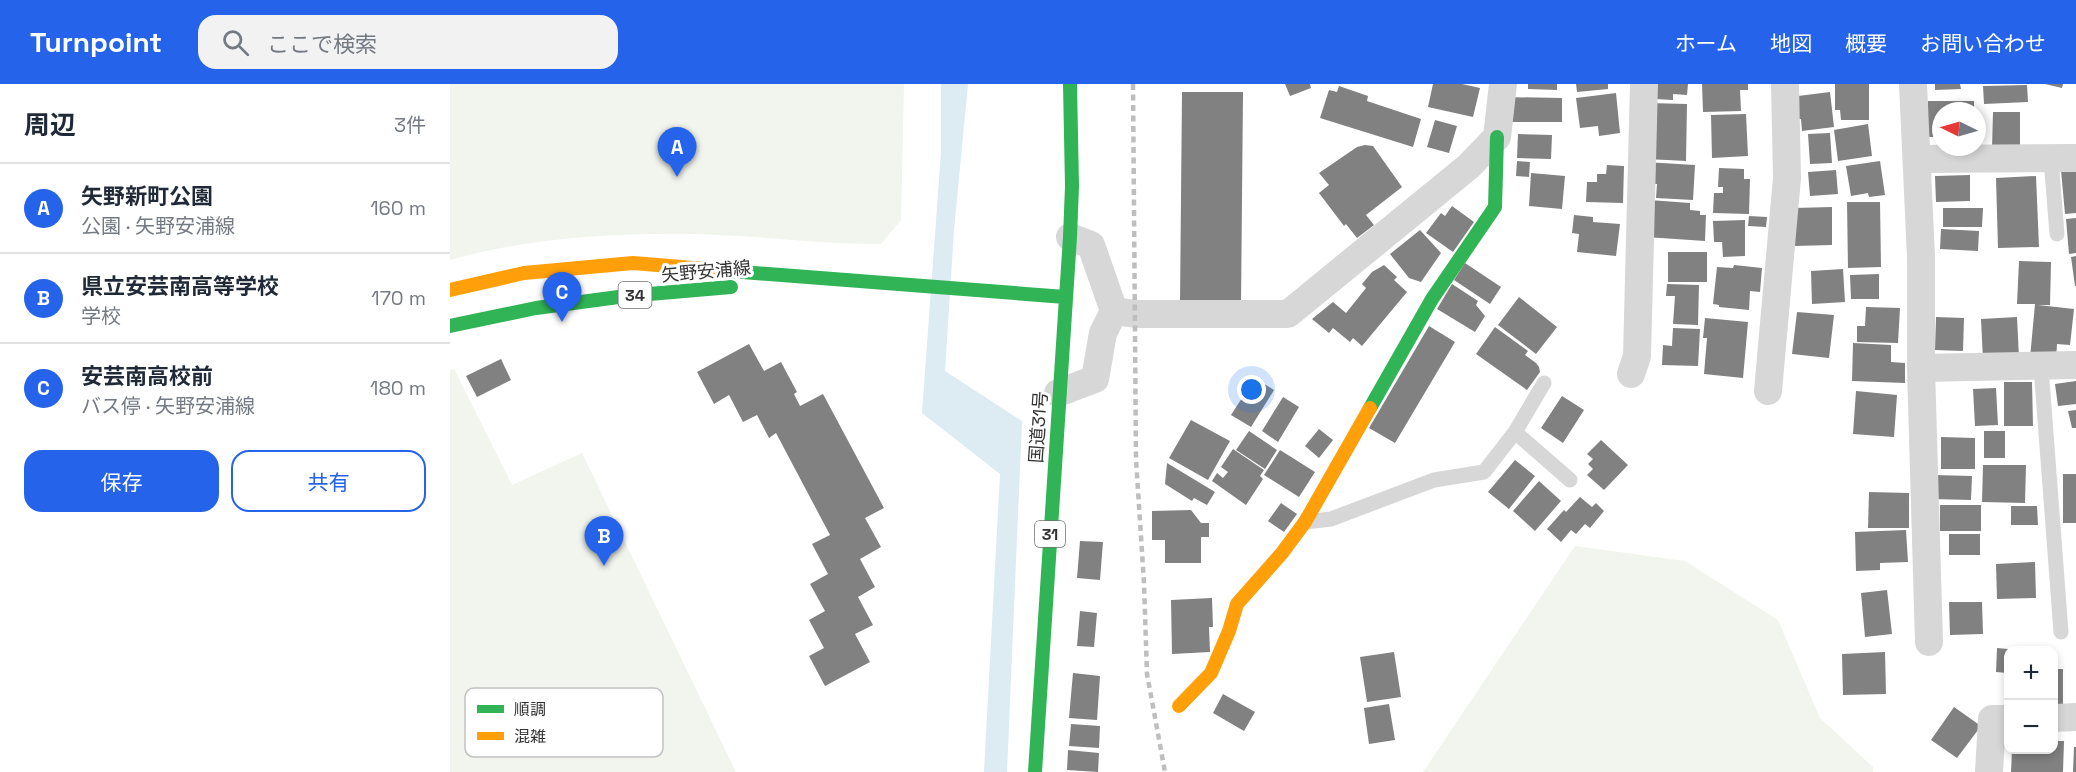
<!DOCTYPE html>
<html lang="ja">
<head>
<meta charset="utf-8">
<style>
  :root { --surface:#fff; --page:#f2f2f3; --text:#1f2937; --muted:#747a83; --line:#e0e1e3; --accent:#2563eb }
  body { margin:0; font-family:"Space Grotesk","Noto Sans JP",sans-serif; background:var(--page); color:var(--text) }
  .controls { position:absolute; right:18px; bottom:18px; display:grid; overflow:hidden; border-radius:12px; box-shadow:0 3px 9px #0003 }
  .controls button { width:54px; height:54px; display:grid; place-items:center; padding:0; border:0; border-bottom:2px solid var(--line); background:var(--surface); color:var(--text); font:30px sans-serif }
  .compass { position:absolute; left:1482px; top:18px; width:54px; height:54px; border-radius:50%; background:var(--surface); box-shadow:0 3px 9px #0003; rotate:275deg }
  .you { position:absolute; left:802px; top:306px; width:21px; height:21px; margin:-15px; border:4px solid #fff; border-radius:50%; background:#1a73e8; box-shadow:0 0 0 9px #1a73e833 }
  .badge { display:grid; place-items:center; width:39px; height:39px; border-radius:50%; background:var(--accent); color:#fff; font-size:20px; font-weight:700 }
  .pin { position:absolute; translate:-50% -50px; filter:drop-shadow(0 2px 3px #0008) }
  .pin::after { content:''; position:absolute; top:32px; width:21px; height:18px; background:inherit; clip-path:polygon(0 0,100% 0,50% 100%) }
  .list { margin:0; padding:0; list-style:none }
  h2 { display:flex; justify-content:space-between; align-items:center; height:78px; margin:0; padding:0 24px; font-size:26px }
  h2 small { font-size:20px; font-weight:400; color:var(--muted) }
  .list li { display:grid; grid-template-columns:39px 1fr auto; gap:18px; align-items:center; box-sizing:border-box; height:90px; padding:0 24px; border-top:2px solid var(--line) }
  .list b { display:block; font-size:22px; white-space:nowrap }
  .list p { margin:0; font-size:20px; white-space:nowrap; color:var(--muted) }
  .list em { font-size:20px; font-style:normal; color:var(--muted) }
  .actions { display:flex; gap:12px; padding:18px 24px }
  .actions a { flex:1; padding:14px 0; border:2px solid var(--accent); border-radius:18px; text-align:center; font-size:21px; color:var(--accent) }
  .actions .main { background:var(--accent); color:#fff }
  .icon { flex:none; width:33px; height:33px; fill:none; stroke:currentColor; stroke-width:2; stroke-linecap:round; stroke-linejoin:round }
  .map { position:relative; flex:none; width:1626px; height:688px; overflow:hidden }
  header { display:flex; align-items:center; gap:36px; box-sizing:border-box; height:84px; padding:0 30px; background:var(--accent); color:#fff }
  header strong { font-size:28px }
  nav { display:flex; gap:33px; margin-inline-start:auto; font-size:21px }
  .search { width:420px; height:54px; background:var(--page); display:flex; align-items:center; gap:15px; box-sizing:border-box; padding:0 21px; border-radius:18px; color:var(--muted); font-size:22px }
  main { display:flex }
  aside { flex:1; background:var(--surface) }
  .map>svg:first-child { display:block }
</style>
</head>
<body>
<header>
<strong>Turnpoint</strong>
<div class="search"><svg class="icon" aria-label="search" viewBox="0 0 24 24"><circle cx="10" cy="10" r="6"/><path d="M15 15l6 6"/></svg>ここで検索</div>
<nav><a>ホーム</a><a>地図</a><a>概要</a><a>お問い合わせ</a></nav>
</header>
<main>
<aside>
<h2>周辺<small>3件</small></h2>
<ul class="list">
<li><span class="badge">A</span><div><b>矢野新町公園</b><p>公園 · 矢野安浦線</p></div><em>160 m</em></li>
<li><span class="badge">B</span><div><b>県立安芸南高等学校</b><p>学校</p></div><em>170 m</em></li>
<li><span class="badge">C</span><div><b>安芸南高校前</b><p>バス停 · 矢野安浦線</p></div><em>180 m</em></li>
</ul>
<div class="actions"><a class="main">保存</a><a>共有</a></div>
</aside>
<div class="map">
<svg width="1626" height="688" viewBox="0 0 1626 688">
  <rect width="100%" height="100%" fill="#fff"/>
  <path fill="#f1f5ed" d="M 0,0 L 454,0 L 451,136 L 431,160 C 378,160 325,154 272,151 C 187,147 82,152 0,176 Z
    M 4,285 L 62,401 L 132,369 L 286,688 L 0,688 L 0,286 Z
    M 1125,462 L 1235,477 L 1328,536 L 1370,634 L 1423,683 L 1423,688 L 973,688 Z"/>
  <path fill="#ddebf3" d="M 491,0 L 518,0 L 504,146 L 495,287 L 572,337 L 557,688 L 534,688 L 550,390 L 472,329 L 491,68 Z"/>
  <path fill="#818181" d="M 835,0 L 860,0 L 861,4 L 840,12 Z
    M 983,0 L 1012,0 L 1030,4 L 1023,33 L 978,23 Z
    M 1078,0 L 1107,0 L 1107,6 L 1078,5 Z
    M 1126,0 L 1158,0 L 1158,5 L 1127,8 Z
    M 1206,0 L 1238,0 L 1237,11 L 1223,10 L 1223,16 L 1205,15 Z
    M 1252,0 L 1298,0 L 1298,6 L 1290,6 L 1291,27 L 1253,28 Z
    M 1385,0 L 1419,0 L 1419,36 L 1391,36 L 1390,26 L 1385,26 Z
    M 1485,0 L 1510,0 L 1511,5 L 1485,6 Z
    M 1595,0 L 1613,0 L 1612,4 Z
    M 1577,1 L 1578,18 L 1534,20 L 1533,2 Z
    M 889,2 L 918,12 L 917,17 L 971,35 L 963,63 L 870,34 L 879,6 L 887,8 Z
    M 732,8 L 793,8 L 791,221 L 730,220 Z
    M 1380,8 L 1384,43 L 1352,47 L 1351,35 L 1343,36 L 1348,12 Z
    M 1166,9 L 1170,49 L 1149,52 L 1148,42 L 1130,44 L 1126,14 Z
    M 1053,13 L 1112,14 L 1112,38 L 1053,38 Z
    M 1478,17 L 1524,17 L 1524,27 L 1491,27 L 1491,53 L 1478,53 Z
    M 1199,19 L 1237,20 L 1236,77 L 1197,75 Z
    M 1543,28 L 1570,28 L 1570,66 L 1542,65 Z
    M 1296,30 L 1298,72 L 1262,74 L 1261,31 Z
    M 985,36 L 1007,42 L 999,69 L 977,63 Z
    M 1418,40 L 1422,72 L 1388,77 L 1384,46 Z
    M 1380,49 L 1382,79 L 1360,80 L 1358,50 Z
    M 1068,50 L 1102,51 L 1101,75 L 1067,74 Z
    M 915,61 L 923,62 L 952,103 L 916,131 L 924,141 L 907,154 L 896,140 L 894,142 L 869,109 L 879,101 L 869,89 L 907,63 Z
    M 1067,77 L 1080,78 L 1079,93 L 1066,92 Z
    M 1430,77 L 1435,111 L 1419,113 L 1418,109 L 1401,112 L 1396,82 Z
    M 1195,78 L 1245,81 L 1243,116 L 1206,114 L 1207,100 L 1194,99 Z
    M 1157,81 L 1174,82 L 1173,119 L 1136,118 L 1137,98 L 1147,98 L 1147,90 L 1156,90 Z
    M 1269,84 L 1294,85 L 1294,95 L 1300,95 L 1299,130 L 1263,129 L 1264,109 L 1273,109 L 1273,103 L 1268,103 Z
    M 1626,85 L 1626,129 L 1615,130 L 1611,86 Z
    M 1386,86 L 1388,110 L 1360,112 L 1358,88 Z
    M 1081,89 L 1115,92 L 1112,125 L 1079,122 Z
    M 1520,91 L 1520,117 L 1486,118 L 1485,92 Z
    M 1586,92 L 1589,163 L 1548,164 L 1546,94 Z
    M 1199,116 L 1240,119 L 1240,126 L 1250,127 L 1250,131 L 1256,131 L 1255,157 L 1196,153 Z
    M 1397,118 L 1430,118 L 1431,183 L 1398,184 Z
    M 1002,122 L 1024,138 L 1003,168 L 976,149 L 991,129 L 995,132 Z
    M 1382,123 L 1382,161 L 1344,162 L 1343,124 Z
    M 1493,124 L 1533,124 L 1532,143 L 1493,143 Z
    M 1124,131 L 1143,133 L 1143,138 L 1170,140 L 1166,172 L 1127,168 L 1129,150 L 1122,149 Z
    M 1299,132 L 1317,133 L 1316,143 L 1298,142 Z
    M 1626,134 L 1626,169 L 1619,170 L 1616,135 Z
    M 1295,136 L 1295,172 L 1273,173 L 1272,158 L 1264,158 L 1263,137 Z
    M 1491,145 L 1529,147 L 1528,167 L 1490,165 Z
    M 970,146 L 991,169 L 971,198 L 959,194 L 940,170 Z
    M 1218,168 L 1257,168 L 1257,198 L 1218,198 Z
    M 1626,172 L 1626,202 L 1625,202 L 1621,173 Z
    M 1569,177 L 1601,178 L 1600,221 L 1588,221 L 1624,225 L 1620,261 L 1607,260 L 1606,276 L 1580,274 L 1585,220 L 1567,220 Z
    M 1015,179 L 1051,203 L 1040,220 L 1004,196 Z
    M 934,181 L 947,193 L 944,196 L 957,208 L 912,262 L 903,254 L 900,258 L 883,244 L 879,249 L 862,235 L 883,218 L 896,229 L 916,204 L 912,200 L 922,188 Z
    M 1284,181 L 1312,184 L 1310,208 L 1300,207 L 1299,226 L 1269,223 L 1269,221 L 1263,220 L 1267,183 L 1283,184 Z
    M 1393,185 L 1395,218 L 1362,220 L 1361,187 Z
    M 1429,190 L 1429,215 L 1401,215 L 1400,191 Z
    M 1002,200 L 1028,217 L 1026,221 L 1035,232 L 1025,248 L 987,225 Z
    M 1217,200 L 1249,201 L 1248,241 L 1223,240 L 1225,212 L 1216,212 Z
    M 1069,213 L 1107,243 L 1086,270 L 1048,241 Z
    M 1416,223 L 1450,224 L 1448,259 L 1407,258 L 1407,242 L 1415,242 Z
    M 1347,228 L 1384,231 L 1379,274 L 1342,270 Z
    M 1486,233 L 1514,234 L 1513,267 L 1485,266 Z
    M 1567,233 L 1569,274 L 1533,276 L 1531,235 Z
    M 1255,234 L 1298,238 L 1293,294 L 1254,290 L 1257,254 L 1253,254 Z
    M 979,242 L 1005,258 L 945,359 L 919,344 Z
    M 1045,243 L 1078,267 L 1075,271 L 1086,279 L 1089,283 L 1090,288 L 1077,306 L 1026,270 Z
    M 1223,244 L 1250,245 L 1248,282 L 1212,281 L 1213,261 L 1222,262 Z
    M 1403,259 L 1441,261 L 1441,278 L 1455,279 L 1455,299 L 1402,297 Z
    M 299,260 L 314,287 L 331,278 L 347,308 L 344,310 L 350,322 L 373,310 L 434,424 L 415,434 L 431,463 L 410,475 L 425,503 L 408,513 L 423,541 L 405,550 L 420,578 L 375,602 L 359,572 L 374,564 L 359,536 L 375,527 L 360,500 L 378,490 L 362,460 L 380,451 L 326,349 L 319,354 L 307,331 L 293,338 L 279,311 L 264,320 L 247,288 Z
    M 51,275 L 61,296 L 27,313 L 16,292 Z
    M 805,294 L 824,306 L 801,343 L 781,331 Z
    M 1626,297 L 1626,320 L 1608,322 L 1605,300 Z
    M 1554,298 L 1582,298 L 1583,342 L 1554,342 Z
    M 1546,304 L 1548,341 L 1525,342 L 1523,305 Z
    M 1406,307 L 1447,311 L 1444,353 L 1403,350 Z
    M 1112,312 L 1134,326 L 1113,359 L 1091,344 Z
    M 833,313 L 849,323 L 828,358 L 812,347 Z
    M 1626,326 L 1626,344 L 1622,344 L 1618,327 Z
    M 741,336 L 780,357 L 758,396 L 719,374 Z
    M 869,345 L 883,356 L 869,374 L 855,362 Z
    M 799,347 L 827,366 L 815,385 L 786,366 Z
    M 1534,347 L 1555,347 L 1555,374 L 1534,374 Z
    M 1491,353 L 1525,354 L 1525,385 L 1491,385 Z
    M 1151,356 L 1178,381 L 1154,406 L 1137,391 L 1143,385 L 1138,380 L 1143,375 L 1137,370 Z
    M 783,365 L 814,386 L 810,392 L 813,395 L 796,421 L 762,397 L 767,389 L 773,394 L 778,388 L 771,383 Z
    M 830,366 L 865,388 L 849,413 L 814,391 Z
    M 1065,376 L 1085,392 L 1059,425 L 1038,408 Z
    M 717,379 L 765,408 L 757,421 L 744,414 L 742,417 L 715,400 Z
    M 1533,381 L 1576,381 L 1575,419 L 1532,418 Z
    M 1613,390 L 1626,390 L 1626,439 L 1613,439 Z
    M 1483,391 L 1522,392 L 1521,416 L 1482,415 Z
    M 1089,397 L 1111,417 L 1085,447 L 1063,427 Z
    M 1419,408 L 1459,409 L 1459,444 L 1418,444 Z
    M 1130,413 L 1142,423 L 1146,419 L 1154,427 L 1140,444 L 1135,440 L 1126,450 L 1121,446 L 1111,458 L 1097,445 L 1114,426 L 1116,428 Z
    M 831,419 L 847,430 L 834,448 L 818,437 Z
    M 1490,421 L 1531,421 L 1531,447 L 1490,447 Z
    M 1561,422 L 1587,422 L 1588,441 L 1561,441 Z
    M 741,426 L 751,439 L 759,439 L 759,453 L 751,453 L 751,479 L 715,479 L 715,456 L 702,456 L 702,427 Z
    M 1456,446 L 1458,478 L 1430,479 L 1430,486 L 1406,487 L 1405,448 Z
    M 1499,450 L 1530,450 L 1530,471 L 1499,471 Z
    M 630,457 L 653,458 L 650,496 L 627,494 Z
    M 1585,478 L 1586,514 L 1547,515 L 1546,480 Z
    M 1437,506 L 1442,550 L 1415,553 L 1411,509 Z
    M 762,514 L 763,543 L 759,543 L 760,568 L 722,570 L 721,516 Z
    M 1499,518 L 1532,518 L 1533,550 L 1500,551 Z
    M 630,527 L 647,529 L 644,563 L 627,562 Z
    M 1547,564 L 1558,565 L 1558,589 L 1546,588 Z
    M 944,568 L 951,613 L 917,618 L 910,573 Z
    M 1435,568 L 1436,610 L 1393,611 L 1392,570 Z
    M 1604,585 L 1613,585 L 1613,623 L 1604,623 Z
    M 623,589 L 650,592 L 647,636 L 619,634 Z
    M 773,610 L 805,628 L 794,647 L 763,629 Z
    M 939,620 L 945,656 L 919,660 L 914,624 Z
    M 1504,623 L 1531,642 L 1507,674 L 1481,656 Z
    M 621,640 L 650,642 L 649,664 L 619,662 Z
    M 1604,657 L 1614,657 L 1613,688 L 1561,688 L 1562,666 L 1604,666 Z
    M 1624,663 L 1626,663 L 1626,688 L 1623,688 Z
    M 618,666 L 649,669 L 648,688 L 617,686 Z"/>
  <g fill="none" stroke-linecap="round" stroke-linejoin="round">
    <path stroke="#d7d7d7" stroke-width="15" d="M 1601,75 L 1607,150
      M 1591,283 L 1611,548
      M 1065,348 L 1120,396
      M 855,438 L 881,435 L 984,396 L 1034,388 L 1065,348 L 1094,299"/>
    <path stroke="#d7d7d7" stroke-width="28" d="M 1463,0 L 1471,173 L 1471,284 L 1479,558
      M 1467,75 L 1626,74
      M 664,227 L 686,230 L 838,230 L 1019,82 L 1047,53 L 1053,0
      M 1471,284 L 1626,281
      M 1181,290 L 1187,272 L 1194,0
      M 1318,307 L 1337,94 L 1335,0
      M 608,309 L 645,295 L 653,249 L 664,227 L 641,161 L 620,153
      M 1604,634 L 1626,633
      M 1539,688 L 1542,635 L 1558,635"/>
    <path stroke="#30b455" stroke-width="14" d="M 267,186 L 615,213
      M 0,242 L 86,224 L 176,212 L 281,203
      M 920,324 L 982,215 L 1045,123 L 1047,53
      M 585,688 L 620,153 L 622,102 L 620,0"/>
    <path stroke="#ff9f0a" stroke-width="14" d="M 0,206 L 74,189 L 183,179 L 267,186
      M 729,622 L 761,589 L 779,547 L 787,520 L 832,469 L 855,438 L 920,324"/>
    <path stroke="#bebebe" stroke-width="4.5" stroke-dasharray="6 4.5" stroke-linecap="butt" d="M 683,0 L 686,375 L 694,499 L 697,590 L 715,688"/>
  </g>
  <g text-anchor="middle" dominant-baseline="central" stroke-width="6" stroke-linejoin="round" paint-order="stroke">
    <g fill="#fff" stroke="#707070" stroke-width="1.5">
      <rect x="168.5" y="198" width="33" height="26" rx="4.5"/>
      <rect x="585" y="437" width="30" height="26" rx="4.5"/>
    </g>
    <g font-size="16" font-weight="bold" fill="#333">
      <text x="185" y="211">34</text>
      <text x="600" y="450">31</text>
    </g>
    <g font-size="18" fill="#333" stroke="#fff">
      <text transform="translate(256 187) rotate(-5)">矢野安浦線</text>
      <text transform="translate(588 343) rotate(-86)">国道31号</text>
    </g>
  </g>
  <rect x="15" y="604" width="198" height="69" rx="9" fill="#fff" stroke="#c2c2c2" stroke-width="1.5"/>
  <rect x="27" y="621" width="27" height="8" fill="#30b455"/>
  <rect x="27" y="648" width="27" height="8" fill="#ff9f0a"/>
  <g font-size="16" fill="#333">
    <text x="64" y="631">順調</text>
    <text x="64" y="658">混雑</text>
  </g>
</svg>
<div class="controls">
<button>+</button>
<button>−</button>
</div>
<svg class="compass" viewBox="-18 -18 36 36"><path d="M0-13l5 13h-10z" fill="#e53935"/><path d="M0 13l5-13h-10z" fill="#747a83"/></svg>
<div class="you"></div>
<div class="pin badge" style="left:227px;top:93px">A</div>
<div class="pin badge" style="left:154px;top:482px">B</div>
<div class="pin badge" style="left:112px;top:238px">C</div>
</div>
</main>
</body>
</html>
